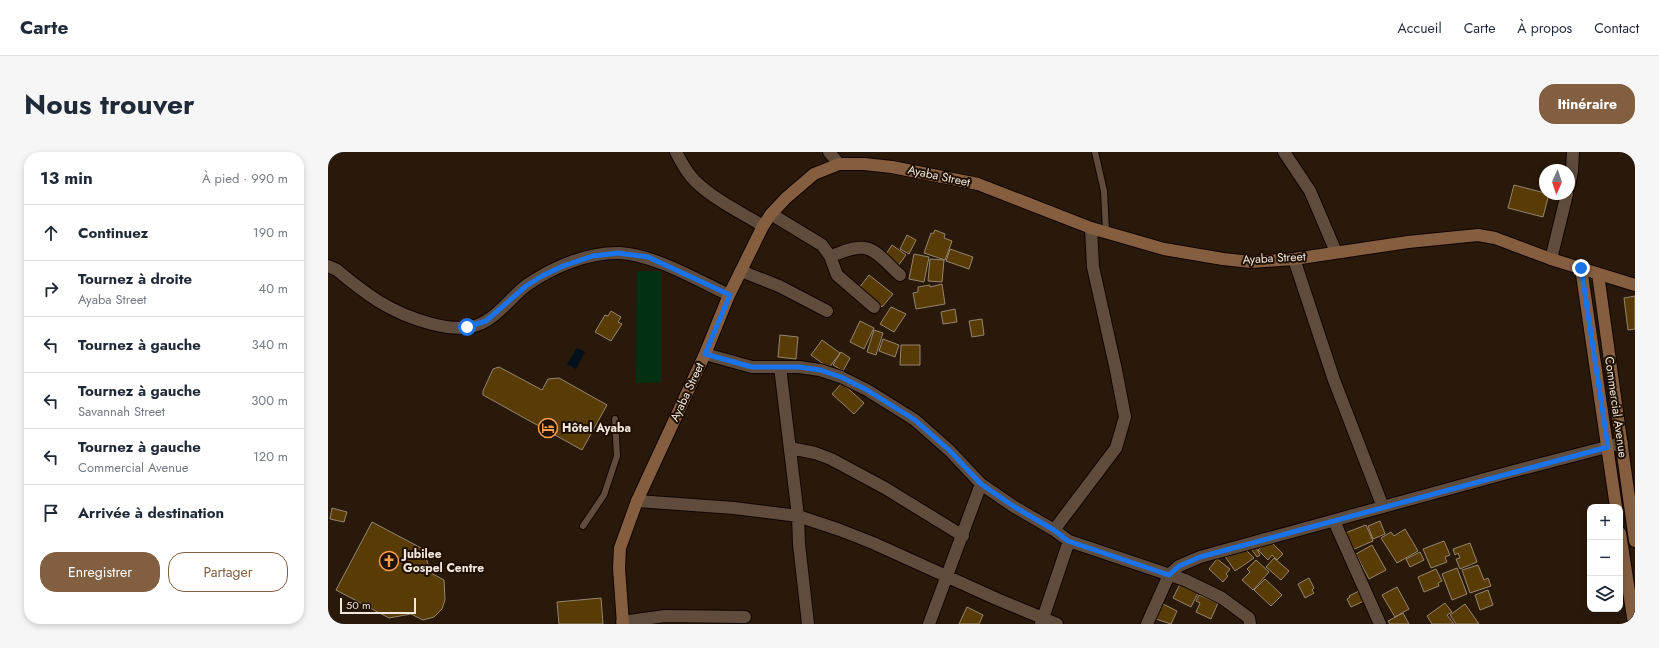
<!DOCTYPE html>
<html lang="fr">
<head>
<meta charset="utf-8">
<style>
  :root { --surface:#fff; --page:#f6f6f7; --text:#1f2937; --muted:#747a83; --line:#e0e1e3; --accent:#815f40 }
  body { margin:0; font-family:Jost,sans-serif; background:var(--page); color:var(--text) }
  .controls { position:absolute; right:12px; bottom:12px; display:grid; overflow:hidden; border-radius:8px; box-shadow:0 2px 6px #0003 }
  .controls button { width:36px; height:36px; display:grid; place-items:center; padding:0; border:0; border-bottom:1px solid var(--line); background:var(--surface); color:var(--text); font:20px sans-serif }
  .compass { position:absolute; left:1211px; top:12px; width:36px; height:36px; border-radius:50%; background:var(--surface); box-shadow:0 2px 6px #0003; rotate:183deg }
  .scale { position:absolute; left:12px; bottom:10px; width:76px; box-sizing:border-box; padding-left:4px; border:2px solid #f2e7dd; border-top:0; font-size:11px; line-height:14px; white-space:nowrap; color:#f2e7dd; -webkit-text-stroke:3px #1f1003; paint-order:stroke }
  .stop { position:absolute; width:12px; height:12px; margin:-9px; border:3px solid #1a73e8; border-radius:50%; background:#fff }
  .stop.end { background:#1a73e8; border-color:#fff; box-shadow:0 1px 4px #0008 }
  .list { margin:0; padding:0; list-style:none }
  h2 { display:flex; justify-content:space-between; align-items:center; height:52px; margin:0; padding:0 16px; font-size:17px }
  h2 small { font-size:13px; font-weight:400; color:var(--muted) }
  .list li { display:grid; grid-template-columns:26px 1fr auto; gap:12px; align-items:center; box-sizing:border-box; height:56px; padding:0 16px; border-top:1px solid var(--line) }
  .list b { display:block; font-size:15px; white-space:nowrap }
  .list p { margin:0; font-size:13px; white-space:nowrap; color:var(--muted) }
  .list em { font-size:13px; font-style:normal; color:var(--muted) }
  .actions { display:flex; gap:8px; padding:12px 16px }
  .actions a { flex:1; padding:9px 0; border:1px solid var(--accent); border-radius:16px; text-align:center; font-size:14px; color:var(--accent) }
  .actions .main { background:var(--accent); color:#fff }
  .icon { flex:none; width:22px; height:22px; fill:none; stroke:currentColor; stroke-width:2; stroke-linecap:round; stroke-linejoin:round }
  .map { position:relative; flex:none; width:1307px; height:472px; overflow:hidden; border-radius:16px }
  header { display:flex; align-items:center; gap:24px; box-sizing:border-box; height:56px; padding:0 20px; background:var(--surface); border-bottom:1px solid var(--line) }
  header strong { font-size:19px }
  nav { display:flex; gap:22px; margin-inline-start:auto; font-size:14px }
  .intro { display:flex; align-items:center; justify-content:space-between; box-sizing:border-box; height:96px; padding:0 24px }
  h1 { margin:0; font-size:28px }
  .button { padding:10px 18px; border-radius:16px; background:var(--accent); color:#fff; font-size:14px; font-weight:700 }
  main { display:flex; gap:24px; padding:0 24px }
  aside { flex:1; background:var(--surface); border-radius:16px; box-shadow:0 2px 6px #0003 }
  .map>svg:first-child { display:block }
</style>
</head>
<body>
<header>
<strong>Carte</strong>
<nav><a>Accueil</a><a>Carte</a><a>À propos</a><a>Contact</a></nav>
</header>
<div class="intro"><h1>Nous trouver</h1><a class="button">Itinéraire</a></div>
<main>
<aside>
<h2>13 min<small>À pied · 990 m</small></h2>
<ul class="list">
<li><svg class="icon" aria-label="ahead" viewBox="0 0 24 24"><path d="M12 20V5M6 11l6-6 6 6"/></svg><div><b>Continuez</b></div><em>190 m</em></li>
<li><svg class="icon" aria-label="right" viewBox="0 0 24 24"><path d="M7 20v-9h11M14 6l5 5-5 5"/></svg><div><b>Tournez à droite</b><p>Ayaba Street</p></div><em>40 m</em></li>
<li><svg class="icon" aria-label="left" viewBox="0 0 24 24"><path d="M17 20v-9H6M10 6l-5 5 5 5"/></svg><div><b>Tournez à gauche</b></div><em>340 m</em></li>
<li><svg class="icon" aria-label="left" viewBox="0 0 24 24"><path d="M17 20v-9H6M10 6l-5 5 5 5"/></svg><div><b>Tournez à gauche</b><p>Savannah Street</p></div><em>300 m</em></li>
<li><svg class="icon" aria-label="left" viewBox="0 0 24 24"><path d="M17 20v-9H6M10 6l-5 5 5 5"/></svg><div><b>Tournez à gauche</b><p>Commercial Avenue</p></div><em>120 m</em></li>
<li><svg class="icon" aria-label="arrive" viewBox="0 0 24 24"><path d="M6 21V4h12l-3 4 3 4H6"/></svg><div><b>Arrivée à destination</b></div></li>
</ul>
<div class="actions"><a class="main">Enregistrer</a><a>Partager</a></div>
</aside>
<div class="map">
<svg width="1307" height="472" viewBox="0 0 1307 472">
  <rect width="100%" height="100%" fill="#29190a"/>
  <path fill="#013112" d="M 309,119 L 333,119 L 333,230 L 308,231 Z"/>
  <path fill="#00101c" d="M 249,196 L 257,200 L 248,217 L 239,212 Z"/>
  <path fill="#593b06" stroke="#948570" d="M 1186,33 L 1221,42 L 1215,65 L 1180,56 Z
    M 607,78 L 617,82 L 616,86 L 624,89 L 617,108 L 596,101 L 603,81 L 605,82 Z
    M 579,83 L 588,88 L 581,102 L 572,97 Z
    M 564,93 L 578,103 L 570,114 L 556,105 Z
    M 622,97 L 645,105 L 641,117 L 618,109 Z
    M 586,102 L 601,105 L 596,130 L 581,127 Z
    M 602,107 L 616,108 L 614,130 L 600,129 Z
    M 541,123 L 565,142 L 554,155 L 531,136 Z
    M 614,132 L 617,152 L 588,157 L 585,141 L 590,140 L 590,135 L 602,133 L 602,135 Z
    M 1307,144 L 1307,177 L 1300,178 L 1296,146 Z
    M 563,155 L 578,162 L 566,180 L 552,172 Z
    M 627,157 L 629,170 L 615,172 L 613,160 Z
    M 283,159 L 293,165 L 290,170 L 294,172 L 283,189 L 267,180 L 277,163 L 280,164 Z
    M 654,167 L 656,183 L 644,185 L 641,169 Z
    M 532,169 L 546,176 L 536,197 L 522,190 Z
    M 546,178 L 555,181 L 548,203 L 539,200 Z
    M 452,183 L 470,185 L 468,207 L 450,205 Z
    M 555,187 L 571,193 L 567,205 L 551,199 Z
    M 494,188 L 512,201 L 501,216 L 483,203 Z
    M 573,193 L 592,193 L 592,213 L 572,213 Z
    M 513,200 L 522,206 L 515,219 L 505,213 Z
    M 171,215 L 214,238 L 220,227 L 231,226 L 279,253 L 254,298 L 155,243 L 155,239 L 165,217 Z
    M 514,231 L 536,251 L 526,262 L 504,242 Z
    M 4,356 L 19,360 L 16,370 L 2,367 Z
    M 1052,369 L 1057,382 L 1045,387 L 1040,374 Z
    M 44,370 L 95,397 L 103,421 L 116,428 L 117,448 L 114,457 L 106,465 L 95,468 L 83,462 L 61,466 L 8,438 Z
    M 1038,373 L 1045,389 L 1024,398 L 1017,381 Z
    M 1077,377 L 1090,399 L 1069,411 L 1053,386 L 1063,380 L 1066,384 Z
    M 941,388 L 955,402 L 949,408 L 944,403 L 940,408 L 930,398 Z
    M 1116,389 L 1122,403 L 1117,405 L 1119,410 L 1103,416 L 1095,397 Z
    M 1142,391 L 1149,410 L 1132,417 L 1128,407 L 1132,406 L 1130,401 L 1127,403 L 1125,397 Z
    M 926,392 L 932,403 L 929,405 L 921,394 Z
    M 1044,393 L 1058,418 L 1041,427 L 1028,402 Z
    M 916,396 L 926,406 L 907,419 L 896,403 Z
    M 1092,400 L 1096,408 L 1082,415 L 1078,407 Z
    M 946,406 L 961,419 L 953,428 L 938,415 Z
    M 889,407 L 902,417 L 898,422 L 900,424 L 895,430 L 881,417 Z
    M 928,408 L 941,420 L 925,438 L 914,428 L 922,420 L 919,417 Z
    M 1150,413 L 1156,428 L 1160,426 L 1163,434 L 1142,441 L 1134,418 Z
    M 1129,416 L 1139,442 L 1124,448 L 1114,422 Z
    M 1108,417 L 1114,429 L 1110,431 L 1111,434 L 1096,440 L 1090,425 Z
    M 981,426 L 986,436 L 984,438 L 986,441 L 977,446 L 970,432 Z
    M 937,427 L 954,443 L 943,454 L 926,438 Z
    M 852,432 L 870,441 L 863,455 L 845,446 Z
    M 1069,435 L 1081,457 L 1067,465 L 1054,443 Z
    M 1035,437 L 1040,447 L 1023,455 L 1019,447 L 1022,445 L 1021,444 Z
    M 1160,438 L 1165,453 L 1152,458 L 1147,443 Z
    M 871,443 L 890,451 L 883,467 L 868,460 L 872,451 L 868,449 Z
    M 273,446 L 275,472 L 231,472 L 229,450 Z
    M 1117,451 L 1124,460 L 1119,463 L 1126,472 L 1104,472 L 1099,464 Z
    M 835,452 L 849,459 L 843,472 L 828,467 Z
    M 1137,452 L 1151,472 L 1128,472 L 1122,463 Z
    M 639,455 L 655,463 L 651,472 L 631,472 Z
    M 1075,461 L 1081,472 L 1062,472 L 1060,469 Z"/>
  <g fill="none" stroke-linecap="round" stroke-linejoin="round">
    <g stroke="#110400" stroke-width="8">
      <path id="service" d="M 767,0 L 776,39 L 778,79
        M 255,374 L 276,343 L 289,304 L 287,267"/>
    </g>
    <g stroke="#110400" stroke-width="14">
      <path id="minor" d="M 348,0 C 353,10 359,21 367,29 C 385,47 414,61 435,74
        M 501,0 L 511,12
        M 956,0 L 982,39 L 1008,100
        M 1241,34 L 1244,19 L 1245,0
        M 443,62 L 494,93 L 502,104 L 509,123 L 546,155
        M 502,104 C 513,101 526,94 537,96 C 550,98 562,115 572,123
        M 966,107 L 1006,228 L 1055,355
        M 1223,107 L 1239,42
        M 0,114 L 9,118 C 22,129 36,140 50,149 C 76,165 130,187 158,169 C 174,160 185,143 199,133 C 225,115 260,100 292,101 C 327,103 369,128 401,143
        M 413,119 L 451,134 L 499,159
        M 377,202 L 424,215 L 471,215 L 492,218 L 513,225 L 539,238 L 587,268 L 622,299 L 653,332 L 685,354 L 726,378 L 741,389 L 857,428 L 894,446 L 921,466 L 922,472
        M 452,215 L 470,364 L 471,392 L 480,472
        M 462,296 L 487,301 L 503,307 L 557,336 L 635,384
        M 309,349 L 406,356 L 470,364 L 512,378 L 545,391 L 671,448 L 729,472
        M 1006,369 L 1052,472
        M 726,378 L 788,296 L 797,265 L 788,218 L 765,115 L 763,76
        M 294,470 L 337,464 L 417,465
        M 601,472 L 653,332
        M 713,472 L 741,389"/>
    </g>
    <g stroke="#110400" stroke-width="14">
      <path id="tertiary" d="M 819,472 L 841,423 L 851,414 L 872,405 L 1190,318 L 1294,291"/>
    </g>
    <g stroke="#110400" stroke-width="14">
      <path id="secondary" d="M 1253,116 L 1288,355
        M 1270,122 L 1307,389
        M 1292,381 L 1306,472
        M 295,472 L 291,416 L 292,396 L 309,349 L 377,202 L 401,143 L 435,74 L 443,62 L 458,46 L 486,22 L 511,12 L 536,12 L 564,15 L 650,32 L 763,76 L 836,97 L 895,107 L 923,110 L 966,107 L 1080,90 L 1150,83 L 1167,86 L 1223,107 L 1307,133"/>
    </g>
    <use href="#service" stroke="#5f4c3c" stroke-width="6"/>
    <use href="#minor" stroke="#5f4c3c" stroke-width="12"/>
    <use href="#tertiary" stroke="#5f4c3c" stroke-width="12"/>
    <use href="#secondary" stroke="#845e3f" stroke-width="12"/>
  </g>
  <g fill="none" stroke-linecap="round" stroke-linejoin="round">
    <path stroke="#1a73e8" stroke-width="5" d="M 139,175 L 158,169 L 198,134 L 214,124 L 235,114 L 265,104 L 290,101 L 320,105 L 402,143 L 377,202 L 424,215 L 471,215 L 492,218 L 513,225 L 539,238 L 587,268 L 622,299 L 653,332 L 685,354 L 726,378 L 740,389 L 841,423 L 851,414 L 872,405 L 1280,295 L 1253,116"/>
  </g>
  <defs>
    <g id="hotel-ring" transform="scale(1)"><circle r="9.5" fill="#1f1003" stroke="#f9a04c" stroke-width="1.5"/><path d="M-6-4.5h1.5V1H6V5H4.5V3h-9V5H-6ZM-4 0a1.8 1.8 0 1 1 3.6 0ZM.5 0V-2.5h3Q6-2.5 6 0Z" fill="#f9a04c"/></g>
    <g id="church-ring" transform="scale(1)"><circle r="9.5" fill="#1f1003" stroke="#f9a04c" stroke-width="1.5"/><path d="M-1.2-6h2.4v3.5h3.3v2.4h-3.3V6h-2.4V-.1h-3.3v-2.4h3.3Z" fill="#f9a04c"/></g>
  </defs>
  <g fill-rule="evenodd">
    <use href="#hotel-ring" x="220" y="276"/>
    <use href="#church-ring" x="61" y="409"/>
  </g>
  <g text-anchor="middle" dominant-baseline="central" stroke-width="4" stroke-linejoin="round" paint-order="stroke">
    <g font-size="12" fill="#f2e7dd" stroke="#1f1003">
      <text transform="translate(611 24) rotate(12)">Ayaba Street</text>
      <text transform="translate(946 106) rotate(-3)">Ayaba Street</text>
      <text transform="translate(359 240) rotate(-65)">Ayaba Street</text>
      <text transform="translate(1288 255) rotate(82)">Commercial Avenue</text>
    </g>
    <g font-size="12" font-weight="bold" fill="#f2e7dd" stroke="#1f1003" text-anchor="start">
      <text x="234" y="276">Hôtel Ayaba</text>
      <text x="75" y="402">Jubilee<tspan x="75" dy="14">Gospel Centre</tspan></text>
    </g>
  </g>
</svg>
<div class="controls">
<button>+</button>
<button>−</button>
<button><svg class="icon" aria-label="layers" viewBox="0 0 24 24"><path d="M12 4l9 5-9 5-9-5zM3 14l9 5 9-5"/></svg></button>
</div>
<svg class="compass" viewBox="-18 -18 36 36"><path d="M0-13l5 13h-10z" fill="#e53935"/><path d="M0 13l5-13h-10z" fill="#747a83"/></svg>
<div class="scale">50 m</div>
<div class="stop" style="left:139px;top:175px"></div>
<div class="stop end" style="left:1253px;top:116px"></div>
</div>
</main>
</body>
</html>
